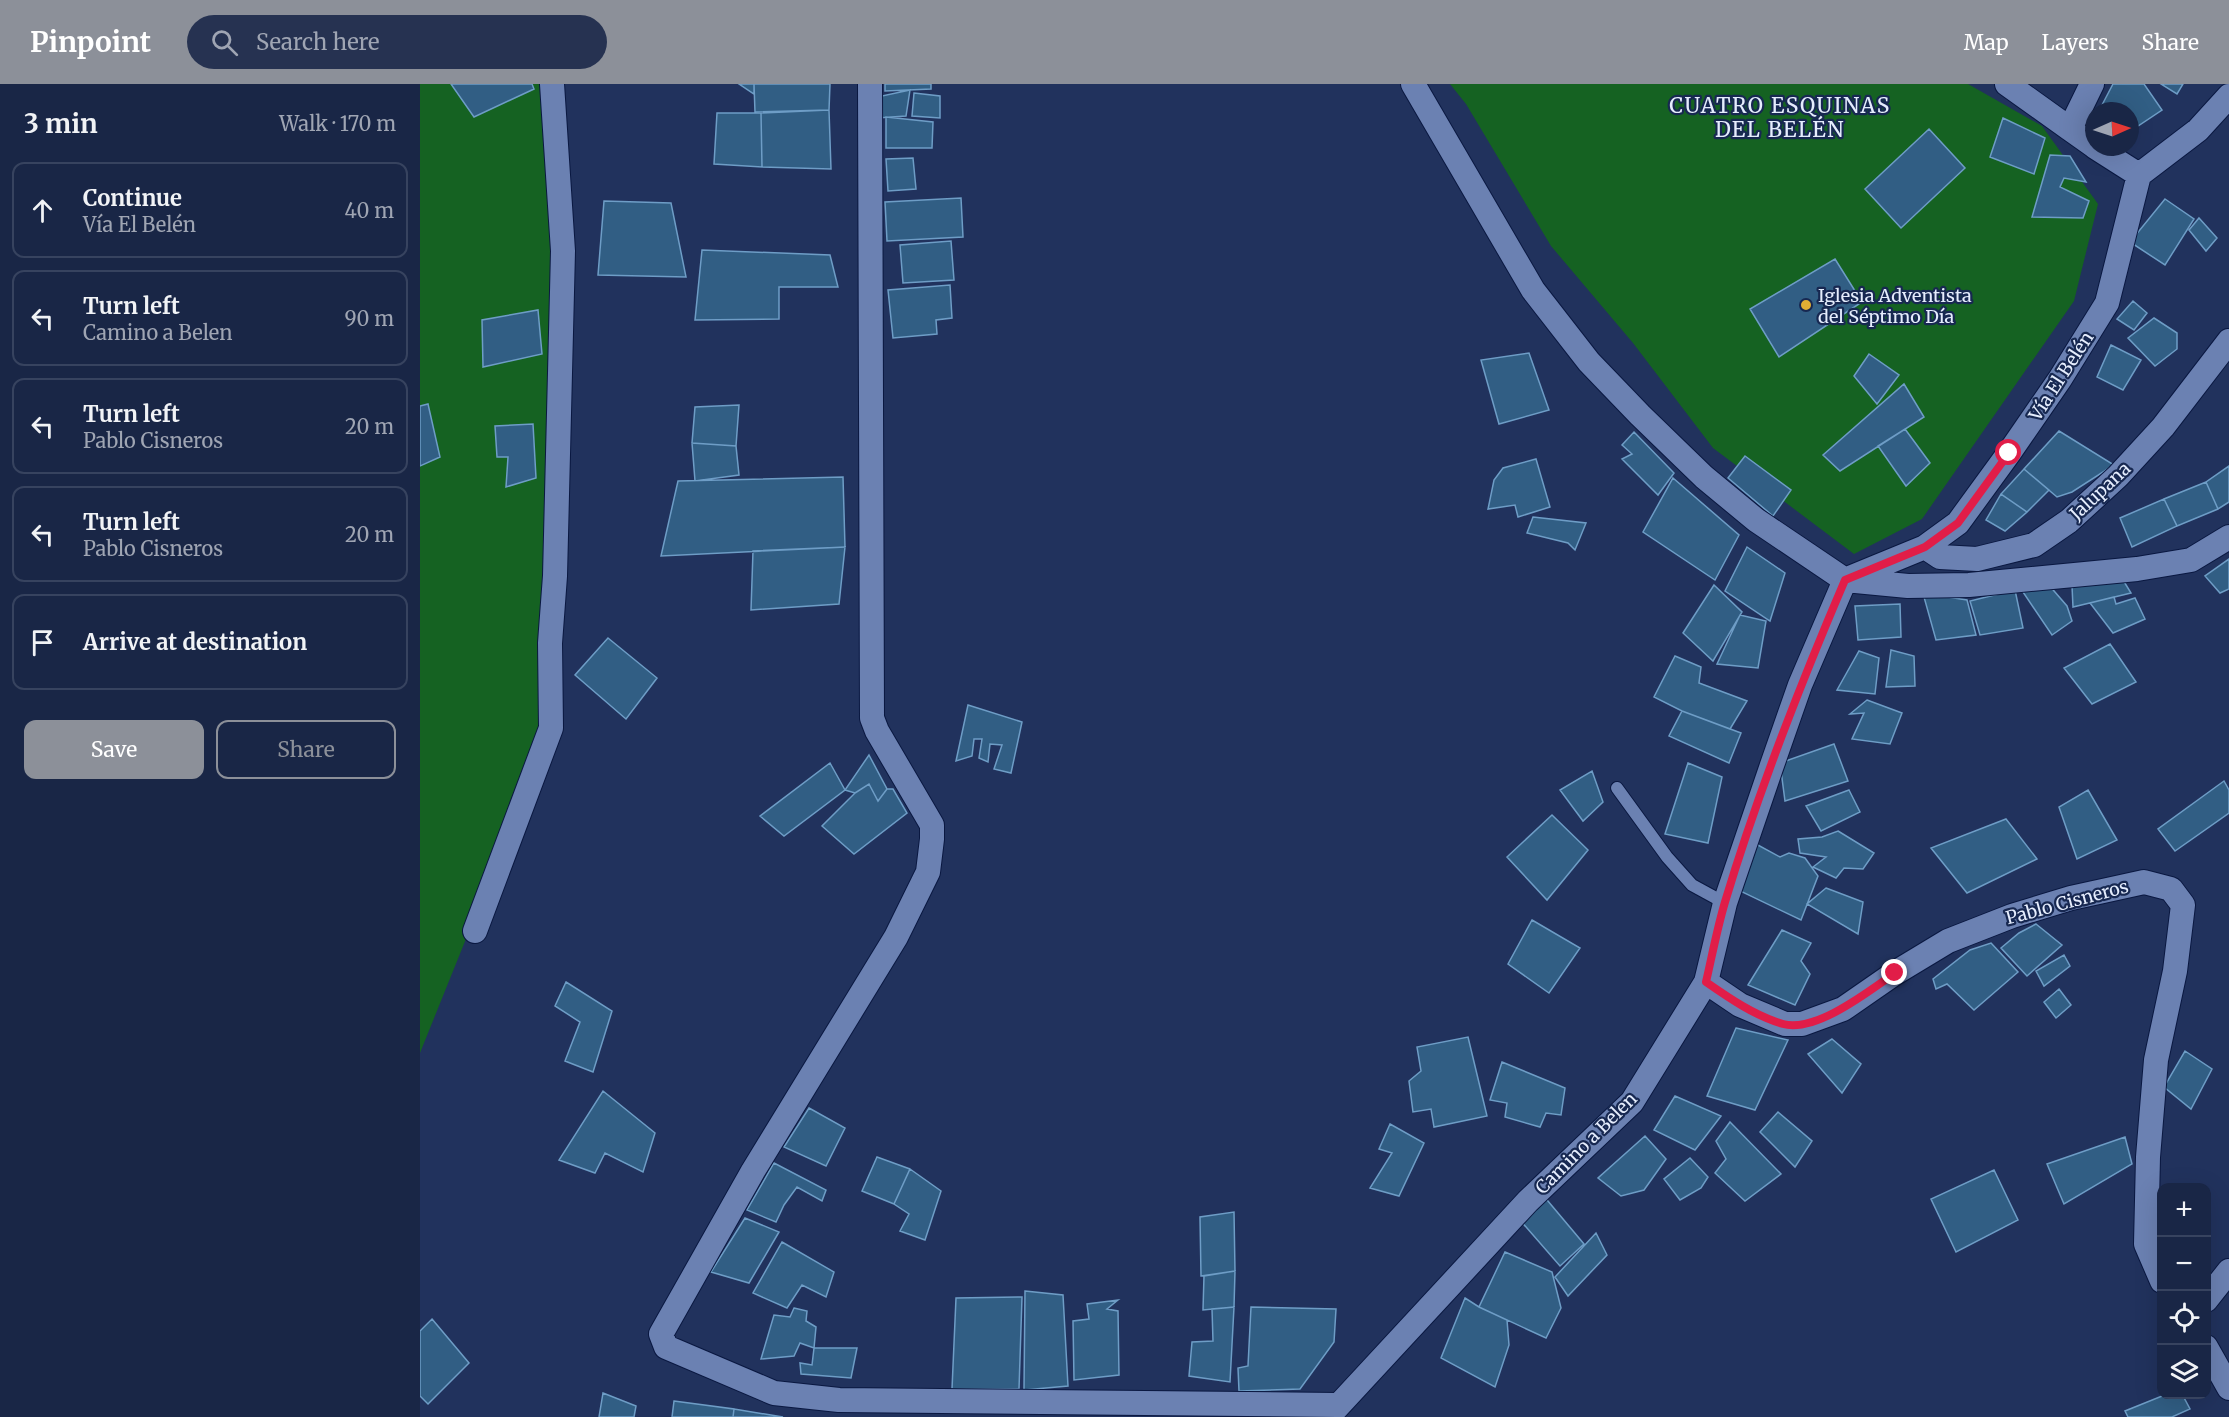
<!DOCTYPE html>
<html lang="en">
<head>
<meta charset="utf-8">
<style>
  :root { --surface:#192646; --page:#263251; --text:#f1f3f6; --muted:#9fa5b3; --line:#37435f; --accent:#8c9099 }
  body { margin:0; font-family:Merriweather,serif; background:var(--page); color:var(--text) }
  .controls { position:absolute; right:18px; bottom:18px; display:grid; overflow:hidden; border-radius:12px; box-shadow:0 6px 24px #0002 }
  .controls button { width:54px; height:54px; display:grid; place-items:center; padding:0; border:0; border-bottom:2px solid var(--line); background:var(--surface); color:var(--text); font:30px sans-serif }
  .compass { position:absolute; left:1665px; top:18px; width:54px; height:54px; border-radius:50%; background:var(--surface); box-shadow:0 6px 24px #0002; rotate:87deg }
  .stop { position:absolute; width:18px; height:18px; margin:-14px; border:4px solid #e11d48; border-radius:50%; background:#fff }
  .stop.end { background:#e11d48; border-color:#fff; box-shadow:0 2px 6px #0008 }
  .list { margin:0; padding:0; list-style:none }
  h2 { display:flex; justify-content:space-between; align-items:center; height:78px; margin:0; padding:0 24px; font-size:26px }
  h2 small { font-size:20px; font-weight:400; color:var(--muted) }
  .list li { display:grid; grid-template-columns:39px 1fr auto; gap:18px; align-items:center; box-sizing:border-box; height:96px; margin:0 12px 12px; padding:0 12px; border:2px solid var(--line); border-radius:12px }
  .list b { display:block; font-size:22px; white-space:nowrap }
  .list p { margin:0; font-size:20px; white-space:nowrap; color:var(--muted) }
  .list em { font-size:20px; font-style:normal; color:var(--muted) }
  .actions { display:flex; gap:12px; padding:18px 24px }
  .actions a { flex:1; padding:14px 0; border:2px solid var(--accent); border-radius:12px; text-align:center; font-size:21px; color:var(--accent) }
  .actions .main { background:var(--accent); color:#fff }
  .icon { flex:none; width:33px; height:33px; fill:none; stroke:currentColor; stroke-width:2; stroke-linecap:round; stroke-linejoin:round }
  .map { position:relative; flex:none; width:1809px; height:1333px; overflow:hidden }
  header { display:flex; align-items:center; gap:36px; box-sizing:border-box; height:84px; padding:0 30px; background:var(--accent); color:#fff }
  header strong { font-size:28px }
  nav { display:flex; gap:33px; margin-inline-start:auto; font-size:21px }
  .search { width:420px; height:54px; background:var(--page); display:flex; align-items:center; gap:15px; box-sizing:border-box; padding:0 21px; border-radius:33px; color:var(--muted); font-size:22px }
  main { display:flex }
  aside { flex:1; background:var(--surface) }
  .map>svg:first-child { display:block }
</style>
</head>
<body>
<header>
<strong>Pinpoint</strong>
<div class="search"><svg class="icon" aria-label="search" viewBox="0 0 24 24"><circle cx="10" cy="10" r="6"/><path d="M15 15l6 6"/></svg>Search here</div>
<nav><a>Map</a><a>Layers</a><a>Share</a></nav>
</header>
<main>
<aside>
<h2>3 min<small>Walk · 170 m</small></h2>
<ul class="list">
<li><svg class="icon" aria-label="ahead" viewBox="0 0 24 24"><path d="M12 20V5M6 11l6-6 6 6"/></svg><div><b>Continue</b><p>Vía El Belén</p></div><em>40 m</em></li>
<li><svg class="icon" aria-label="left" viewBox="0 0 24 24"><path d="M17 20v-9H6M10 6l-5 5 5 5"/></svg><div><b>Turn left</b><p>Camino a Belen</p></div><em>90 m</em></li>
<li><svg class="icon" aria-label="left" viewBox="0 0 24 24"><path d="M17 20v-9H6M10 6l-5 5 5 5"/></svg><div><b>Turn left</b><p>Pablo Cisneros</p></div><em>20 m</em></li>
<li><svg class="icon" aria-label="left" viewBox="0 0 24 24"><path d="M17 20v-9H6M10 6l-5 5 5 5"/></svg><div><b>Turn left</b><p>Pablo Cisneros</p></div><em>20 m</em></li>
<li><svg class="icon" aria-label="arrive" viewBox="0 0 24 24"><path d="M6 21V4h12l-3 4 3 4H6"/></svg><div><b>Arrive at destination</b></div></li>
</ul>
<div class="actions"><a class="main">Save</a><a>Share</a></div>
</aside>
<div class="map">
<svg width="1809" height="1333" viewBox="0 0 1809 1333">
  <rect width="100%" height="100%" fill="#21325d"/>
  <path fill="#156222" d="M 0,0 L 132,0 L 131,644 L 0,969 Z
    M 1030,0 L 1548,0 L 1622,42 L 1678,120 L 1654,217 L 1502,435 L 1434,470 L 1293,364 L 1213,259 L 1131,162 L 1046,20 Z"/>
  <path fill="#315e84" stroke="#6e9dc6" stroke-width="1.5" d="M 31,0 L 112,0 L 114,5 L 54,33 Z
    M 319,0 L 334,0 L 334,10 Z
    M 334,0 L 410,0 L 409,26 L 335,28 Z
    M 465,0 L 511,0 L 511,5 L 465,7 Z
    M 1693,0 L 1724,0 L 1742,26 L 1712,46 L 1710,44 L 1710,27 L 1689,27 L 1682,21 Z
    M 1741,0 L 1763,0 L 1757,10 Z
    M 490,6 L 486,32 L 457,34 L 457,13 Z
    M 494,9 L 520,12 L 520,34 L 492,32 Z
    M 409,26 L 411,85 L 342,83 L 341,29 Z
    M 297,29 L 341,29 L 342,83 L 294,80 Z
    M 466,33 L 513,38 L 512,64 L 466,64 Z
    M 1583,34 L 1625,54 L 1614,90 L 1570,73 Z
    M 1509,45 L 1545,84 L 1481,144 L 1445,105 Z
    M 1630,71 L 1650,72 L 1666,98 L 1644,94 L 1640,103 L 1669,117 L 1663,134 L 1612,133 Z
    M 493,74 L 496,105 L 468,107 L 466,75 Z
    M 541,114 L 543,153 L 467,157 L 465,118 Z
    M 1745,115 L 1774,135 L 1745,181 L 1710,158 Z
    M 184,117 L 251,119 L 266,193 L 178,191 Z
    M 1779,134 L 1797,154 L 1786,167 L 1769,146 Z
    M 531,157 L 534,196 L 483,199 L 480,161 Z
    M 282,166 L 410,171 L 418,203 L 359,203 L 359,235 L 275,236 Z
    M 1415,175 L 1442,218 L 1359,273 L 1330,225 Z
    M 530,201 L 532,234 L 516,236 L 517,250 L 473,254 L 468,206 Z
    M 1713,217 L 1727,229 L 1714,246 L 1697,235 Z
    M 118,226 L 122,270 L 63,283 L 62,236 Z
    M 1734,234 L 1757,249 L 1757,265 L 1735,282 L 1708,254 Z
    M 1691,261 L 1721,276 L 1703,306 L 1677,293 Z
    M 1109,269 L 1129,326 L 1079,340 L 1061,276 Z
    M 1449,270 L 1479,291 L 1457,320 L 1434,292 Z
    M 1484,300 L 1504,333 L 1420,387 L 1403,371 Z
    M 8,320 L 20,373 L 0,382 L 0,322 Z
    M 319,321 L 316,362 L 272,359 L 275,323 Z
    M 113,340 L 116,394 L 86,403 L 88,373 L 77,373 L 75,342 Z
    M 1485,345 L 1510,379 L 1486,402 L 1458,362 Z
    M 1639,347 L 1694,381 L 1652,408 L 1637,413 L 1604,385 Z
    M 1214,348 L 1254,389 L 1238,411 L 1202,375 L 1212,370 L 1202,361 Z
    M 272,359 L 316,362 L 319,391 L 275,397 Z
    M 1325,372 L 1371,406 L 1353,432 L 1308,394 Z
    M 1116,375 L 1130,423 L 1098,433 L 1095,421 L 1068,425 L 1074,396 L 1083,384 Z
    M 1809,382 L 1809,418 L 1798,425 L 1786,398 Z
    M 1604,385 L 1629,406 L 1607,428 L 1581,410 Z
    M 423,393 L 425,463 L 241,472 L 258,397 Z
    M 1253,394 L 1319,451 L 1295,496 L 1223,448 Z
    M 1786,398 L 1798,425 L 1757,442 L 1744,415 Z
    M 1581,410 L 1607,428 L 1585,447 L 1566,436 Z
    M 1744,415 L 1757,442 L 1712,463 L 1700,434 Z
    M 1113,433 L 1166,439 L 1155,466 L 1148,459 L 1107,449 Z
    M 425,463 L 419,520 L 331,526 L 333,467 Z
    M 1327,463 L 1365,489 L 1350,537 L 1305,507 Z
    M 1809,475 L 1809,505 L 1800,509 L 1785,492 Z
    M 1700,491 L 1711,509 L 1653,523 L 1652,502 Z
    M 1628,500 L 1647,522 L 1652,537 L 1632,551 L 1601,505 Z
    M 1294,501 L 1322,528 L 1293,577 L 1263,549 Z
    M 1595,506 L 1603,544 L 1560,551 L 1550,517 Z
    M 1521,512 L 1547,516 L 1556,551 L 1516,556 L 1504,513 Z
    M 1694,513 L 1696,520 L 1715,514 L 1725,535 L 1693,549 L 1670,519 Z
    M 1480,520 L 1481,553 L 1438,556 L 1435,522 Z
    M 1320,531 L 1346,537 L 1338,584 L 1297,580 Z
    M 188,554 L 237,594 L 206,635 L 155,591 Z
    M 1690,560 L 1716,598 L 1672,620 L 1644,584 Z
    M 1471,566 L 1494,572 L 1495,602 L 1466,603 Z
    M 1439,567 L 1459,574 L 1455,610 L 1417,606 Z
    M 1255,572 L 1281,583 L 1279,599 L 1327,617 L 1310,645 L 1262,627 L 1234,613 Z
    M 1447,616 L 1482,629 L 1470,660 L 1432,655 L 1444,629 L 1430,630 Z
    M 548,621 L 602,638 L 591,689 L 574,685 L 582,661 L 570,660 L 568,678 L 559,674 L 562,655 L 554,655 L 552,672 L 536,677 Z
    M 1262,627 L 1321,649 L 1309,679 L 1249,652 Z
    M 1414,660 L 1428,697 L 1365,717 L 1360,679 Z
    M 449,671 L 467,705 L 458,717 L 449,700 L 435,709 L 425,706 Z
    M 410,679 L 425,706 L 364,752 L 340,732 Z
    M 1268,679 L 1302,693 L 1288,759 L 1245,750 Z
    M 1172,687 L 1183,718 L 1163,737 L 1140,706 Z
    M 1804,697 L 1809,706 L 1809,729 L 1755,767 L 1738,745 Z
    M 449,700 L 458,717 L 467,705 L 473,705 L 487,729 L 434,770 L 402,742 L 435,709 Z
    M 1429,706 L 1440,728 L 1401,747 L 1386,722 Z
    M 1668,706 L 1697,756 L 1657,775 L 1639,723 Z
    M 1132,731 L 1168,766 L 1127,816 L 1087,773 Z
    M 1586,735 L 1617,775 L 1547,809 L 1511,764 Z
    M 1418,747 L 1454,769 L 1443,785 L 1424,784 L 1416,794 L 1393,783 L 1406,773 L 1380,769 L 1378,755 L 1402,753 Z
    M 1336,760 L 1360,773 L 1369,769 L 1385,774 L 1398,792 L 1381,836 L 1316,805 Z
    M 1406,804 L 1443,818 L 1438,850 L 1387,820 Z
    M 1112,836 L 1160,864 L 1129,909 L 1088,880 Z
    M 1616,840 L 1642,861 L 1607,892 L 1581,864 L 1599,849 Z
    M 1362,846 L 1391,859 L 1381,877 L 1390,890 L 1375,921 L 1328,901 Z
    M 1571,859 L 1598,888 L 1554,926 L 1527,900 L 1516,905 L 1513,895 L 1550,866 Z
    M 1644,871 L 1650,882 L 1624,902 L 1616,887 Z
    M 146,898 L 192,927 L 173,988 L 145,977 L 160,938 L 135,922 Z
    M 1639,905 L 1651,921 L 1636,934 L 1624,918 Z
    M 1316,944 L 1368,956 L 1335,1026 L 1287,1012 Z
    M 1048,953 L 1067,1032 L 1014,1043 L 1011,1025 L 993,1028 L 989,997 L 1001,987 L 997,963 Z
    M 1412,955 L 1441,980 L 1422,1009 L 1388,970 Z
    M 1765,967 L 1792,985 L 1771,1025 L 1744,1003 Z
    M 1082,978 L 1145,1004 L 1141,1031 L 1126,1029 L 1120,1043 L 1085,1033 L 1087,1019 L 1070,1016 Z
    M 183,1007 L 235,1049 L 223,1088 L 185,1069 L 175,1089 L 139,1076 Z
    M 1255,1012 L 1301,1032 L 1275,1066 L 1234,1046 Z
    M 389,1024 L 425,1044 L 406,1082 L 364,1063 Z
    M 1358,1028 L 1392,1057 L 1375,1083 L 1340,1048 Z
    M 1310,1038 L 1361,1090 L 1325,1117 L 1295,1089 L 1306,1075 L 1296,1057 Z
    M 970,1040 L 1004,1059 L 979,1112 L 950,1104 L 972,1069 L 959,1065 Z
    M 1225,1052 L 1246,1075 L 1224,1106 L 1201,1112 L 1178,1094 Z
    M 1705,1053 L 1712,1080 L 1644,1120 L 1627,1080 Z
    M 457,1073 L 490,1085 L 474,1120 L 442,1107 Z
    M 1270,1074 L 1288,1093 L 1281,1104 L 1260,1116 L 1244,1095 Z
    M 354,1079 L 406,1106 L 402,1117 L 377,1103 L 364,1121 L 356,1138 L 327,1126 Z
    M 490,1085 L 521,1107 L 505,1156 L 480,1147 L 489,1130 L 474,1120 Z
    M 1574,1086 L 1598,1136 L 1536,1168 L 1511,1115 Z
    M 1122,1110 L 1164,1160 L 1140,1182 L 1099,1135 Z
    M 814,1128 L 815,1187 L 781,1192 L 780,1133 Z
    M 325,1134 L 359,1148 L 329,1199 L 291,1188 Z
    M 1176,1149 L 1187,1171 L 1148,1212 L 1135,1193 Z
    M 362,1158 L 414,1188 L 406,1213 L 382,1201 L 367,1224 L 333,1209 Z
    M 1085,1168 L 1132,1188 L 1141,1224 L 1126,1254 L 1059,1223 Z
    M 815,1187 L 814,1223 L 783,1226 L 784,1192 Z
    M 605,1207 L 643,1211 L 648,1302 L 604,1306 Z
    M 602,1213 L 599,1305 L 532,1305 L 536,1214 Z
    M 1045,1214 L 1059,1223 L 1087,1236 L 1089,1261 L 1075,1303 L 1021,1274 Z
    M 698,1216 L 687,1225 L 698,1227 L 699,1291 L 654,1296 L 653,1237 L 669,1235 L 667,1220 Z
    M 814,1223 L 810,1298 L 769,1292 L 772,1258 L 793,1257 L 792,1225 Z
    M 831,1223 L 916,1225 L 914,1258 L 880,1305 L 819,1307 L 818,1284 L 828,1282 Z
    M 374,1224 L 387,1227 L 386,1237 L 396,1243 L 394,1264 L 380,1259 L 374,1272 L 341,1275 L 354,1231 L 370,1233 Z
    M 12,1235 L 49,1279 L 8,1320 L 0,1312 L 0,1247 Z
    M 394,1264 L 437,1264 L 431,1294 L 381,1290 L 380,1279 L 392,1281 Z
    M 183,1309 L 216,1322 L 214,1333 L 179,1333 Z
    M 1747,1310 L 1762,1310 L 1770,1325 L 1752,1333 L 1708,1333 L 1705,1327 Z
    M 254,1317 L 314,1325 L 313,1333 L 252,1333 Z
    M 314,1325 L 363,1333 L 313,1333 Z"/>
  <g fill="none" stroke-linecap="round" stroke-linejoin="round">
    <g stroke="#0a1841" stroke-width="14">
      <path id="service" d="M 1197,704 L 1247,773 L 1272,801 L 1305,819"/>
    </g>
    <g stroke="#0a1841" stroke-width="26">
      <path id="minor" d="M 450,0 L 452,634 L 457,647 L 512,741 L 512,755 L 508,788 L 476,853 L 333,1087 L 241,1250 L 246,1263 L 354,1309 L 419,1316 L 917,1321
        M 993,0 L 1113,206 L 1169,278 L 1220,331 L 1284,393 L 1336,436 L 1425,496 L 1488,502 L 1549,501 L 1717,485 L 1771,476 L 1809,453
        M 1587,0 L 1650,45
        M 1672,0 L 1650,45 L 1674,62
        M 1719,91 L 1778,46 L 1809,12
        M 1505,463 L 1520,473 L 1557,475 L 1614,461 L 1649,437 L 1698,392 L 1743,343 L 1809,257
        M 1427,495 L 1505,463 L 1538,439 L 1589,369 L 1640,295 L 1687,219 L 1719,91 L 1675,63
        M 55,847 L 131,644 L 130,559 L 135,492 L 143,167 L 132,0
        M 1286,898 L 1320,921 L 1365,940 L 1382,940 L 1423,925 L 1475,889 L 1528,857 L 1592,832 L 1651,814 L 1724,798 L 1751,805 L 1763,821 L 1755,887 L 1736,976 L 1728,1073 L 1726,1160 L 1742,1197
        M 1786,1216 L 1809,1187
        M 1786,1263 L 1809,1304
        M 908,1333 L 1108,1117 L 1212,1018 L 1286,898 L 1305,819 L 1351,684 L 1380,601 L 1425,496"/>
    </g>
    <use href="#service" stroke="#6b81b2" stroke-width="12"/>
    <use href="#minor" stroke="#6b81b2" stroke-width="24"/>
  </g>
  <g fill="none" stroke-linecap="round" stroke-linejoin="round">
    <path stroke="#e11d48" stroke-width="8" d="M 1475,889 C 1449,907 1396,949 1363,940 C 1335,932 1309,914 1286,898 C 1292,872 1297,845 1305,818 C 1338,708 1380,601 1425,496 L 1505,463 L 1538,439 L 1589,369"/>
  </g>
  <circle fill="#e1af34" stroke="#172851" stroke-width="2" cx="1386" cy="221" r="6"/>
  <g text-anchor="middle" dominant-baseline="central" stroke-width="4.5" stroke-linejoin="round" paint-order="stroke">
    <g font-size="18" fill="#e5edfd" stroke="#172851" text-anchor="start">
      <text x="1398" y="211">Iglesia Adventista<tspan x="1398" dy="21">del Séptimo Día</tspan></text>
    </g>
    <g font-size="18" fill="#e5edfd" stroke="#172851">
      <text transform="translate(1641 292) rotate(-57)">Vía El Belén</text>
      <text transform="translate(1680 407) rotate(-43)">Jalupana</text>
      <text transform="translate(1647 818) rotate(-15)">Pablo Cisneros</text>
      <text transform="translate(1166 1059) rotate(-45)">Camino a Belen</text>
    </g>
    <g font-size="21" letter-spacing="1.5" fill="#e5edfd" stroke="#172851">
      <text x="1360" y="21">CUATRO ESQUINAS<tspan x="1360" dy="24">DEL BELÉN</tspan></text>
    </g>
  </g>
</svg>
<div class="controls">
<button>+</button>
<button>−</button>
<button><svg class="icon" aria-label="locate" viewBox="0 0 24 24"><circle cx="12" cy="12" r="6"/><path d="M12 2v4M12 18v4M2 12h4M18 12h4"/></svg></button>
<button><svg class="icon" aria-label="layers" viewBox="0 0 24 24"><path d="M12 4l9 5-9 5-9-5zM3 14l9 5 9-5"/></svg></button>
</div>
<svg class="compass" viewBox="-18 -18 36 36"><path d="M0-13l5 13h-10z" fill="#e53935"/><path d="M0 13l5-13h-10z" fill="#9fa5b3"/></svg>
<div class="stop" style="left:1589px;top:369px"></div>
<div class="stop end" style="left:1475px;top:889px"></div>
</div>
</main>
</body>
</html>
